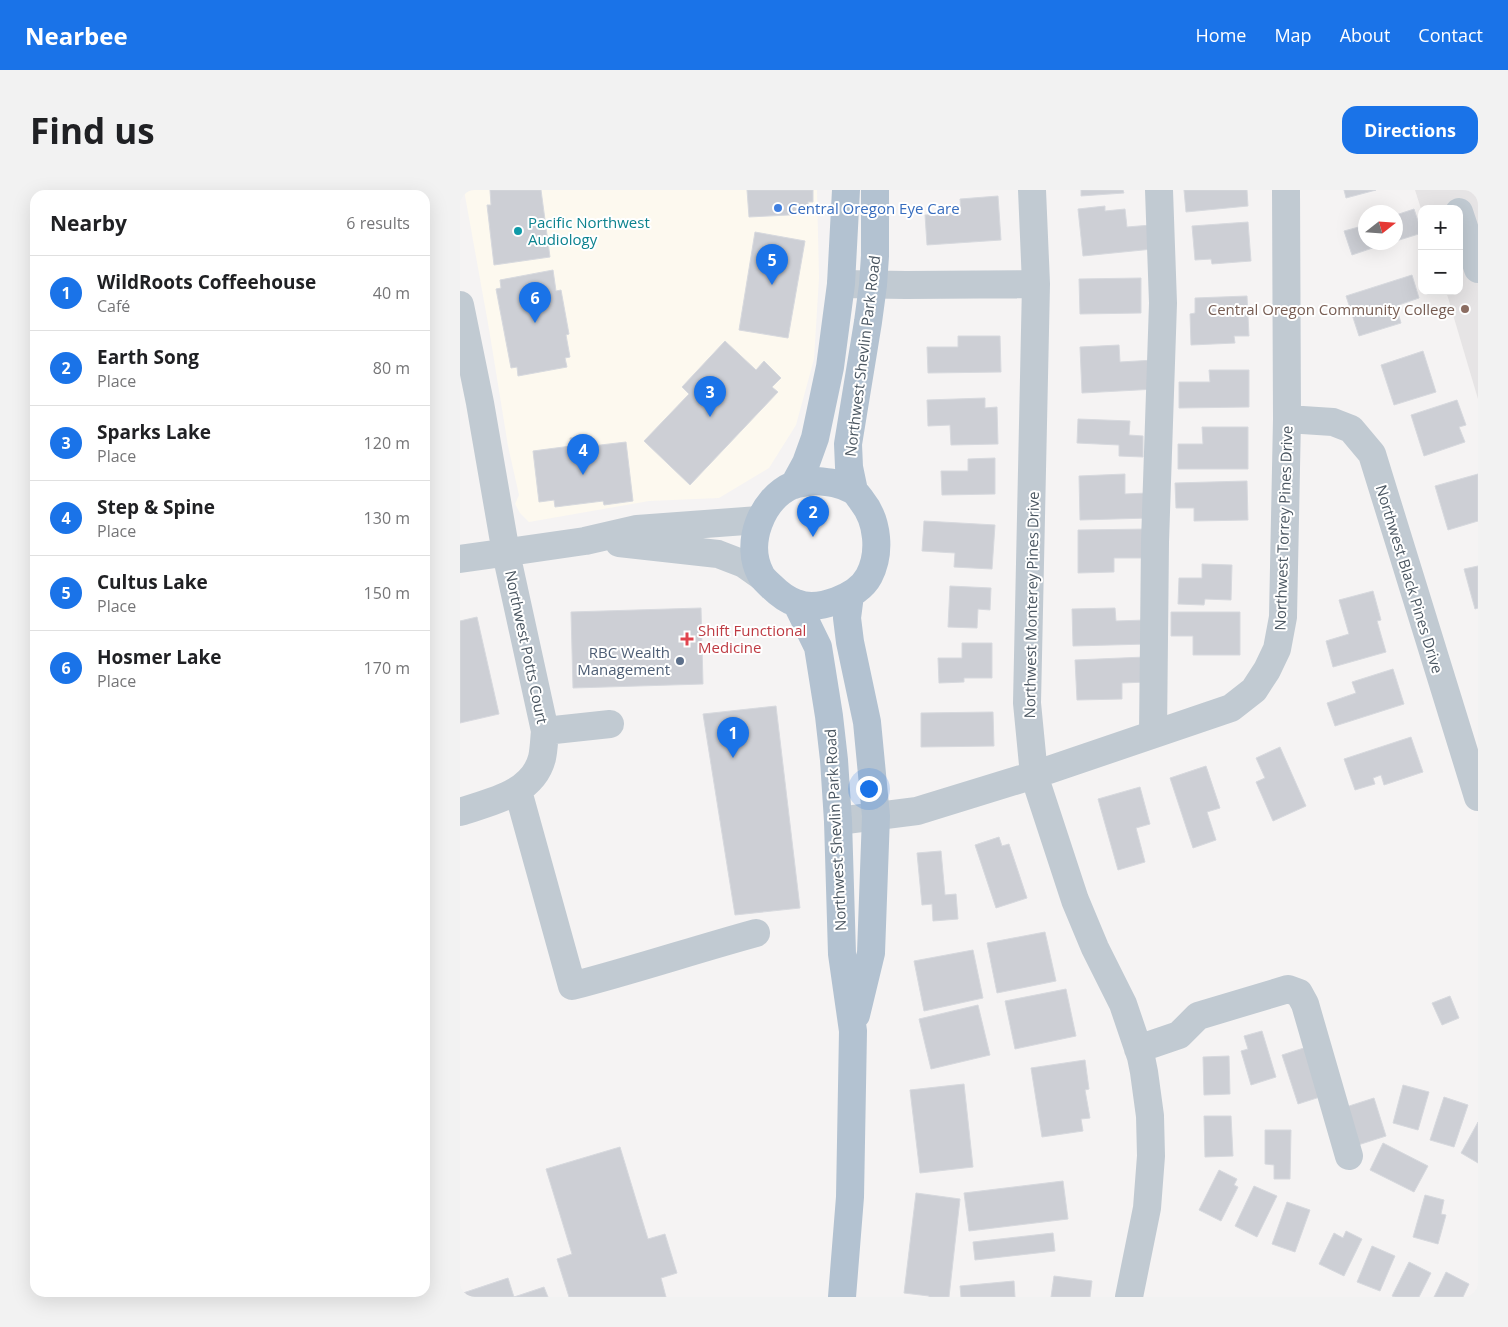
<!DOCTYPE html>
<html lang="en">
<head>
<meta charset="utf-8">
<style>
  :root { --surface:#fff; --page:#f2f2f2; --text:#202124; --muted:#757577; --line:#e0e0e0; --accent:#1a73e8 }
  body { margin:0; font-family:"Open Sans",sans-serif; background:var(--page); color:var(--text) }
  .controls { position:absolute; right:15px; top:15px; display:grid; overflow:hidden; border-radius:10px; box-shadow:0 5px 20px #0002 }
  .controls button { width:45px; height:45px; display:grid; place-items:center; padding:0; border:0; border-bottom:1px solid var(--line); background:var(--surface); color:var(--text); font:25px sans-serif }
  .compass { position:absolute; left:898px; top:15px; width:45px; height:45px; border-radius:50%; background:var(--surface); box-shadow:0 5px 20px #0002; rotate:73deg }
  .you { position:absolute; left:408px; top:598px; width:18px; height:18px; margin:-12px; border:4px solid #fff; border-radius:50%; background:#1a73e8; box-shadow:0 0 0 8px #1a73e833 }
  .badge { display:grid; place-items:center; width:32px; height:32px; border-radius:50%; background:var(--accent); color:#fff; font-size:16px; font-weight:700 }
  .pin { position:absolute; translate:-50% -41px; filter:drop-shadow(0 1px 2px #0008) }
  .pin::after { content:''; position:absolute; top:26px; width:18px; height:15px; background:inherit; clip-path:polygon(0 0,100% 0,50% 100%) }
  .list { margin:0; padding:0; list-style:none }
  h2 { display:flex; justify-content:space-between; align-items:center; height:65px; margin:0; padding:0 20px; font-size:21px }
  h2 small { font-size:16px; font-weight:400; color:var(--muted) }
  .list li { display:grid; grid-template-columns:32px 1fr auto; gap:15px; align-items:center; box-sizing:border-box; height:75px; padding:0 20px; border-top:1px solid var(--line) }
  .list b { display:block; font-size:19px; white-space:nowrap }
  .list p { margin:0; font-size:16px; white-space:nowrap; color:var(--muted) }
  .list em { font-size:16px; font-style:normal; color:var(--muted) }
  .map { position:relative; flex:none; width:1018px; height:1107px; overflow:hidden; border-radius:15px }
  header { display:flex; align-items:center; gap:30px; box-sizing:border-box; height:70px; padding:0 25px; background:var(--accent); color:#fff }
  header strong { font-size:24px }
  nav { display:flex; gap:28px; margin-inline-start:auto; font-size:18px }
  .intro { display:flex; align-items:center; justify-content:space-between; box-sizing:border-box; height:120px; padding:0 30px }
  h1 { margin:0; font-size:35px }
  .button { padding:12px 22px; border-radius:15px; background:var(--accent); color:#fff; font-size:18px; font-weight:700 }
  main { display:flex; gap:30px; padding:0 30px }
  aside { flex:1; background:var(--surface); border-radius:15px; box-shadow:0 5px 20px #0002 }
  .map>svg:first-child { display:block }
</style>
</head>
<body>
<header>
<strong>Nearbee</strong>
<nav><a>Home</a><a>Map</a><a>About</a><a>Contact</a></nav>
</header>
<div class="intro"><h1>Find us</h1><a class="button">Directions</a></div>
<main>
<aside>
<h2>Nearby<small>6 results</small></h2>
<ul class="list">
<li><span class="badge">1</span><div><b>WildRoots Coffeehouse</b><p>Café</p></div><em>40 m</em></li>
<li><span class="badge">2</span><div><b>Earth Song</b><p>Place</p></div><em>80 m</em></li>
<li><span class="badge">3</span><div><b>Sparks Lake</b><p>Place</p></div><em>120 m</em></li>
<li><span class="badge">4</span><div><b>Step &amp; Spine</b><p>Place</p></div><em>130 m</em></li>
<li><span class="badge">5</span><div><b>Cultus Lake</b><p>Place</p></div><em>150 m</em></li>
<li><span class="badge">6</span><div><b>Hosmer Lake</b><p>Place</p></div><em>170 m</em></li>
</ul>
</aside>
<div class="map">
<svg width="1018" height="1107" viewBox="0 0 1018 1107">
  <rect width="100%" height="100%" fill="#f5f3f3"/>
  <path fill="#fdf9ef" d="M 4,0 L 357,0 L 359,88 L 354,169 L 336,235 L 309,278 L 259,308 L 189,311 L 69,332 L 60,323 L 55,314 L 59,305 L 48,256 L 29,139 Z"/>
  <path fill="#e6e4e5" d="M 955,0 L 1018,0 L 1018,209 L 986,101 L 999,101 L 999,19 L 962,19 L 962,22 Z"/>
  <path fill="#cdcfd5" stroke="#d7d9de" d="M 30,0 L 81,0 L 90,67 L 34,75 L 27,15 L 31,15 Z
    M 287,0 L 353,0 L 353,12 L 348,12 L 349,24 L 289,27 Z
    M 621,0 L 663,0 L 664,3 L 621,6 Z
    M 724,0 L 787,0 L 788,16 L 726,22 Z
    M 884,0 L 916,0 L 886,8 Z
    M 538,6 L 541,50 L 467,55 L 465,25 L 501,23 L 500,9 Z
    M 645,16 L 645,21 L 665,19 L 667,37 L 691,35 L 693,59 L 623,66 L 618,19 Z
    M 954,19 L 962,43 L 936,51 L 936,25 Z
    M 788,32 L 791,71 L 752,74 L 751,69 L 735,70 L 732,36 Z
    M 906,35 L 906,52 L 930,52 L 892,65 L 884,41 Z
    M 295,42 L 345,51 L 328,148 L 279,140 Z
    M 93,80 L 96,101 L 101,100 L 109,144 L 106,145 L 110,167 L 105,168 L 107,177 L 58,186 L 57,177 L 51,178 L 36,99 L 41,98 L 40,90 Z
    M 952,85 L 959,108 L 936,116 L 941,133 L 899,146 L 886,106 Z
    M 681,88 L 681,123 L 620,124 L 619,89 Z
    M 787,106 L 789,146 L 774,146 L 775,153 L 731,155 L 730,124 L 735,123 L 735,108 Z
    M 498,146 L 540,146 L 541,182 L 468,183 L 467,157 L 498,157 Z
    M 265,151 L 296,180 L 304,171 L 321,188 L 312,197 L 318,202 L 230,295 L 184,251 L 229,204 L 222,197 Z
    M 659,155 L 660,172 L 695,170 L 696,199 L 622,203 L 620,157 Z
    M 963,161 L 976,202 L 934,215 L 921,175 Z
    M 749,180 L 789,180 L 789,217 L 719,218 L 719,192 L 750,192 Z
    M 525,208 L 525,218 L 537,217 L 538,254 L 491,255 L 490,235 L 468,236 L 467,210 Z
    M 997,210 L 1006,235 L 999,237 L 1005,252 L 964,266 L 951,225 Z
    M 618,229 L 670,231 L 669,245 L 683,246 L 683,267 L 659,266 L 659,255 L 617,253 Z
    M 742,237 L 788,237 L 788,279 L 718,279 L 718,254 L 743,254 Z
    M 131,246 L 132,256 L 166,252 L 173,311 L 144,315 L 143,311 L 95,317 L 94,310 L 79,312 L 73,261 L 111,256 L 110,248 Z
    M 535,268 L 535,304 L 482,305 L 481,281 L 508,281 L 508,269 Z
    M 665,284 L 665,304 L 688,303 L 689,328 L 620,330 L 619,286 Z
    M 1018,284 L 1018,331 L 988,340 L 975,296 Z
    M 787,291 L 788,330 L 734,331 L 734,318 L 716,318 L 715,293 Z
    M 464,331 L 535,335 L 532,379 L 494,377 L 495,363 L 462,361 Z
    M 689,339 L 690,368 L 654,368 L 654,382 L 618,383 L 618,340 Z
    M 742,374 L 772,375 L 771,410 L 745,409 L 744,415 L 718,414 L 719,388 L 742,388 Z
    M 1018,376 L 1018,418 L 1015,419 L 1004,379 Z
    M 490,396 L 531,398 L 530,420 L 518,419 L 517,438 L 488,437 Z
    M 913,401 L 921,430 L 917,431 L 926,462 L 873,477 L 866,451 L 889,444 L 879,410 Z
    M 241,418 L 243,494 L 113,498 L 111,422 Z
    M 655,418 L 656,431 L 686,430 L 687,454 L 613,456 L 612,419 Z
    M 711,422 L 780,422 L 780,465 L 733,465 L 733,446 L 711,446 Z
    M 17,427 L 39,524 L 0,533 L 0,431 Z
    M 502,453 L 532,453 L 532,488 L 504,488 L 504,492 L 479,493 L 478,468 L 502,468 Z
    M 685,467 L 686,492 L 662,493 L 662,509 L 617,510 L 615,470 Z
    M 933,479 L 944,514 L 875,536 L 867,513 L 896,503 L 892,492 Z
    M 316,516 L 340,718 L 275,725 L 243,524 Z
    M 533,522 L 534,556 L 461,557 L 461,523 Z
    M 951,547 L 963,582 L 924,595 L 921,585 L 913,588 L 915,594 L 895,600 L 884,569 Z
    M 820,557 L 846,616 L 813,631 L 796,592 L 805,588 L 796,568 Z
    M 746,576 L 760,618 L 747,622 L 756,650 L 733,658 L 710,588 Z
    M 680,597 L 690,634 L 676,638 L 685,672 L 658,680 L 638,609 Z
    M 539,647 L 542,656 L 549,654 L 567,708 L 536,718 L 515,655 Z
    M 481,661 L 485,705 L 496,704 L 498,729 L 473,731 L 472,714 L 462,715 L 457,663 Z
    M 585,742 L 596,791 L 537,803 L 527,753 Z
    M 513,760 L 523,808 L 464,821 L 454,771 Z
    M 606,799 L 616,846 L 555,859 L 545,811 Z
    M 990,806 L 999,828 L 982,835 L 972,813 Z
    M 518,815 L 530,865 L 471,879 L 459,829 Z
    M 802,841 L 816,887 L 791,895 L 781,861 L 788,859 L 784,846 Z
    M 847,857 L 863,906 L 838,914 L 822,865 Z
    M 769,866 L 770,904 L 744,905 L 743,867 Z
    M 625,870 L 629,899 L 625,900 L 630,928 L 621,929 L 623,941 L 582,947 L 571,878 Z
    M 504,894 L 513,977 L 460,983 L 450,900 Z
    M 943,895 L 969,902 L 958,940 L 933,933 Z
    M 984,907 L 1008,915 L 994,957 L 970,950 Z
    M 914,908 L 926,946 L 898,955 L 886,917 Z
    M 744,926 L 771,926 L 773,966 L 745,967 Z
    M 1018,932 L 1018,973 L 1001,963 Z
    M 805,940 L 831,940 L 830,989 L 814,989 L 814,975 L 805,974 Z
    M 923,953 L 968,976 L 954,1002 L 910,980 Z
    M 160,957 L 188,1049 L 205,1044 L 217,1083 L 201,1088 L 206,1107 L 109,1107 L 97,1069 L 112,1064 L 86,979 Z
    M 759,980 L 777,989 L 774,995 L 778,997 L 761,1031 L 739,1020 Z
    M 603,991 L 608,1029 L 509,1041 L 504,1003 Z
    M 794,996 L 817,1006 L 797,1047 L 775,1036 Z
    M 456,1003 L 500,1009 L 489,1107 L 469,1107 L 469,1106 L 444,1103 Z
    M 965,1005 L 984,1010 L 981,1024 L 986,1025 L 978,1054 L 953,1047 Z
    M 827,1012 L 850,1020 L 835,1062 L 812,1054 Z
    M 886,1041 L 902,1049 L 884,1086 L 859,1074 L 874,1043 L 883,1048 Z
    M 593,1043 L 595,1061 L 515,1070 L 513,1052 Z
    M 912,1056 L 935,1066 L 920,1101 L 897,1092 Z
    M 949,1072 L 971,1083 L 959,1107 L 935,1107 L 932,1106 Z
    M 986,1082 L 1009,1094 L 1003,1107 L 974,1107 Z
    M 594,1086 L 632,1091 L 630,1107 L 591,1107 Z
    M 48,1088 L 54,1107 L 84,1097 L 88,1107 L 0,1107 L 0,1104 Z
    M 554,1091 L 555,1107 L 501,1107 L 500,1096 Z"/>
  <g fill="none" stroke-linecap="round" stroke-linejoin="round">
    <path stroke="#c1cad2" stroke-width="28" d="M 572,0 L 576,94 L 567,513 L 574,585 L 615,710 L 635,758 L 663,814 L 681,867 L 684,882 L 690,926 L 691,966 L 687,1018 L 669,1107
      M 999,22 L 1018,79
      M 381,94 L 446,95 L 576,94
      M 0,115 L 20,213 L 46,363 L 85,541 C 84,550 84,559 82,568 C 73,604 30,612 0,622
      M 827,229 L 873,232 L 891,239 L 912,264 L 1018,607
      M 159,353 L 258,364 L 284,374 L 301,386
      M 0,369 L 125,351 L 177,339 L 299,330
      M 85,541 L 150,534
      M 693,544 L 695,352 L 703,113 L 699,0
      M 58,601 L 112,796 C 174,780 234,760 296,743
      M 378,631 L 457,621 L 574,585 L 771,518 L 794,500 L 807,480 L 817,459 L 823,427 L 827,229 L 826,0
      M 678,859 L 719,845 L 738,826 L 828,799 L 839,803 L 845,814 L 889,966"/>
    <path stroke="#b3c2d1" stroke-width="28" d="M 356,291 C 369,292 380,293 392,300 C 396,302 399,307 402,311 C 418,331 421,363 409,386 C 398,407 358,422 336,413 C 327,410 318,403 311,396 C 308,393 303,389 301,385 C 284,354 301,309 333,295 C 340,293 349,292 356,291 Z
      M 334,295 L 346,273 L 355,248 L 370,177 L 381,94 L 386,0
      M 394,301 L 389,277 L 388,254 L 408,132 L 413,95 L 415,66 L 415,0
      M 390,405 L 387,428 L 390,452 L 407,532 L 416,626 L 411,763 L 396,825
      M 337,414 L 358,457 L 369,526 L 374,570 L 378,631 L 382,764 L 393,841 L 390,1007 L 382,1107"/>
  </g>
  <circle fill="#3f7fe0" stroke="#fff" stroke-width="2" cx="318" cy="18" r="5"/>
  <circle fill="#0f9aa8" stroke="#fff" stroke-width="2" cx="58" cy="41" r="5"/>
  <circle fill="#8d6e63" stroke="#fff" stroke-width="2" cx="1005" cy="119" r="5"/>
  <path fill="#e0444e" stroke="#fff" stroke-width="2" d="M224.5 441.5h5v5h5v5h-5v5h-5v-5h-5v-5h5z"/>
  <circle fill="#5c6f8a" stroke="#fff" stroke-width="2" cx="220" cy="471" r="5"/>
  <g text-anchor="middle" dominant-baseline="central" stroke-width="4" stroke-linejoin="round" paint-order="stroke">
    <g font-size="15" fill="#366cbe" stroke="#fff" text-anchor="start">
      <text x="328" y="18">Central Oregon Eye Care</text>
    </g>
    <g font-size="15" fill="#0d838f" stroke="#fff" text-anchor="start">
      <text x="68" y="32">Pacific Northwest<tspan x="68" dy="17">Audiology</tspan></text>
    </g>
    <g font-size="15" fill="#785e54" stroke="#fff" text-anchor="end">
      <text x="995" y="119">Central Oregon Community College</text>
    </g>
    <g font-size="15" fill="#4a5661" stroke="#fff">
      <text transform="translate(402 166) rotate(-83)">Northwest Shevlin Park Road</text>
      <text transform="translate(823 338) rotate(-88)">Northwest Torrey Pines Drive</text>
      <text transform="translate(950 389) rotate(73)">Northwest Black Pines Drive</text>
      <text transform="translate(571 415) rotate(-89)">Northwest Monterey Pines Drive</text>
      <text transform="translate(67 457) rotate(78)">Northwest Potts Court</text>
      <text transform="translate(375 640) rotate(-93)">Northwest Shevlin Park Road</text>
    </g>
    <g font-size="15" fill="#be3a42" stroke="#fff" text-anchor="start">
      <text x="238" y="440">Shift Functional<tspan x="238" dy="17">Medicine</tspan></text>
    </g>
    <g font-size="15" fill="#4e5e75" stroke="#fff" text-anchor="end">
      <text x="210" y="462">RBC Wealth<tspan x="210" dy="17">Management</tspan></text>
    </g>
  </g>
</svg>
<div class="controls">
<button>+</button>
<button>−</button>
</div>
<svg class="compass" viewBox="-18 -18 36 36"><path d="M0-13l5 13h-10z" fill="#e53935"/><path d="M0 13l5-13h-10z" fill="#757577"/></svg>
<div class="you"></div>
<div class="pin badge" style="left:273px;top:568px">1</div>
<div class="pin badge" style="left:353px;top:347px">2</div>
<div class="pin badge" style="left:250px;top:227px">3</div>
<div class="pin badge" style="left:123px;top:285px">4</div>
<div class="pin badge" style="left:312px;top:95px">5</div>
<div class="pin badge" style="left:75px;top:133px">6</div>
</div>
</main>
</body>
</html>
